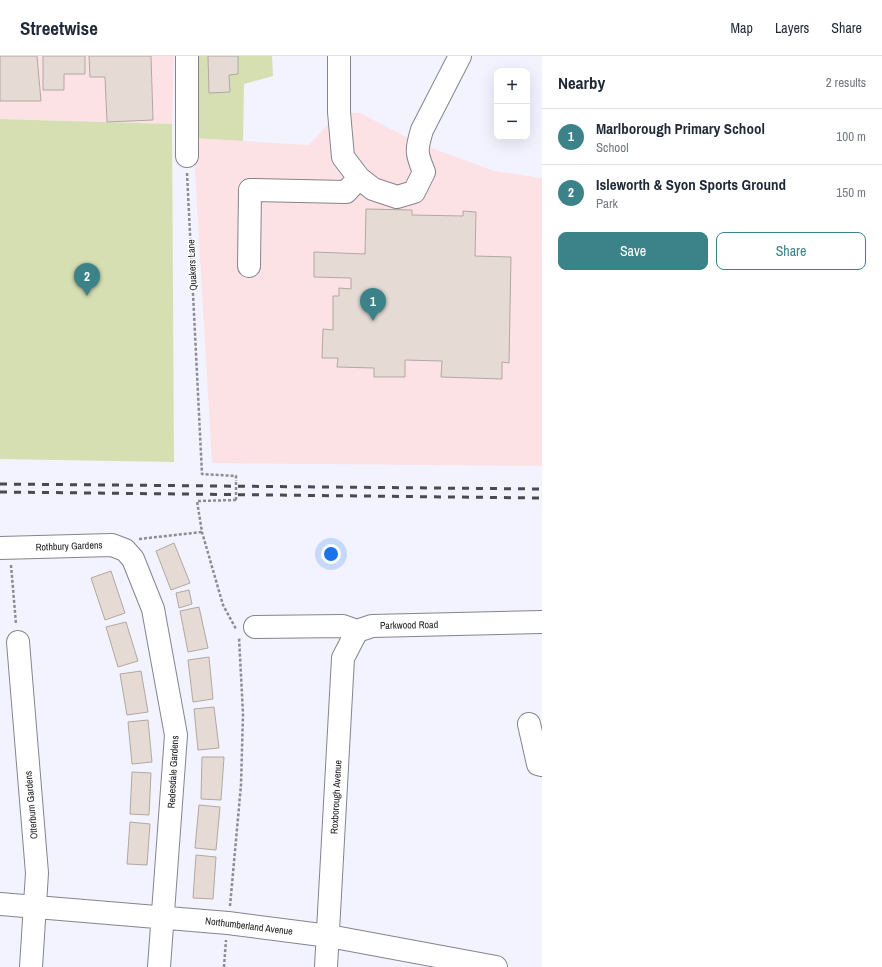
<!DOCTYPE html>
<html lang="en">
<head>
<meta charset="utf-8">
<style>
  :root { --surface:#fff; --page:#f2f2f3; --text:#1f2937; --muted:#747a83; --line:#e0e1e3; --accent:#3b8389 }
  body { margin:0; font-family:"Archivo Narrow",sans-serif; background:var(--page); color:var(--text) }
  .controls { position:absolute; right:12px; top:12px; display:grid; overflow:hidden; border-radius:8px; box-shadow:0 4px 16px #0002 }
  .controls button { width:36px; height:36px; display:grid; place-items:center; padding:0; border:0; border-bottom:1px solid var(--line); background:var(--surface); color:var(--text); font:20px sans-serif }
  .you { position:absolute; left:331px; top:498px; width:14px; height:14px; margin:-10px; border:3px solid #fff; border-radius:50%; background:#1a73e8; box-shadow:0 0 0 6px #1a73e833 }
  .badge { display:grid; place-items:center; width:26px; height:26px; border-radius:50%; background:var(--accent); color:#fff; font-size:13px; font-weight:700 }
  .pin { position:absolute; translate:-50% -33px; filter:drop-shadow(0 1px 2px #0008) }
  .pin::after { content:''; position:absolute; top:21px; width:14px; height:12px; background:inherit; clip-path:polygon(0 0,100% 0,50% 100%) }
  .list { margin:0; padding:0; list-style:none }
  h2 { display:flex; justify-content:space-between; align-items:center; height:52px; margin:0; padding:0 16px; font-size:17px }
  h2 small { font-size:13px; font-weight:400; color:var(--muted) }
  .list li { display:grid; grid-template-columns:26px 1fr auto; gap:12px; align-items:center; box-sizing:border-box; height:56px; padding:0 16px; border-top:1px solid var(--line) }
  .list b { display:block; font-size:15px; white-space:nowrap }
  .list p { margin:0; font-size:13px; white-space:nowrap; color:var(--muted) }
  .list em { font-size:13px; font-style:normal; color:var(--muted) }
  .actions { display:flex; gap:8px; padding:12px 16px }
  .actions a { flex:1; padding:9px 0; border:1px solid var(--accent); border-radius:8px; text-align:center; font-size:14px; color:var(--accent) }
  .actions .main { background:var(--accent); color:#fff }
  .map { position:relative; flex:none; width:542px; height:911px; overflow:hidden }
  header { display:flex; align-items:center; gap:24px; box-sizing:border-box; height:56px; padding:0 20px; background:var(--surface); border-bottom:1px solid var(--line) }
  header strong { font-size:19px }
  nav { display:flex; gap:22px; margin-inline-start:auto; font-size:14px }
  main { display:flex }
  aside { flex:1; background:var(--surface) }
  .map>svg:first-child { display:block }
</style>
</head>
<body>
<header>
<strong>Streetwise</strong>
<nav><a>Map</a><a>Layers</a><a>Share</a></nav>
</header>
<main>
<div class="map">
<svg width="542" height="911" viewBox="0 0 542 911">
  <rect width="100%" height="100%" fill="#f2f3fe"/>
  <path fill="#fde2e5" d="M 0,0 L 174,0 L 172,68 L 0,63 Z
    M 339,56 L 360,57 L 418,87 L 494,115 L 542,122 L 542,410 L 212,407 L 193,82 L 309,89 Z"/>
  <path fill="#d5dfb2" d="M 193,0 L 272,0 L 273,20 L 244,28 L 243,85 L 193,82 Z
    M 0,63 L 172,68 L 174,406 L 0,403 Z"/>
  <path fill="#e5dbd4" stroke="#b1a8a1" d="M 0,0 L 37,0 L 41,45 L 0,45 Z
    M 43,0 L 85,0 L 85,18 L 64,18 L 64,34 L 43,34 Z
    M 89,0 L 151,0 L 153,64 L 107,66 L 105,21 L 90,21 Z
    M 208,0 L 238,0 L 238,18 L 229,19 L 230,36 L 209,37 Z
    M 366,153 L 412,154 L 412,159 L 463,160 L 463,155 L 476,156 L 475,200 L 511,201 L 509,307 L 502,306 L 502,323 L 441,321 L 442,305 L 405,304 L 405,321 L 374,321 L 374,312 L 337,311 L 338,302 L 322,302 L 323,273 L 333,274 L 333,240 L 339,240 L 339,232 L 351,233 L 351,222 L 314,221 L 314,196 L 365,198 Z
    M 174,487 L 190,527 L 171,534 L 156,495 Z
    M 111,515 L 125,557 L 105,564 L 91,522 Z
    M 189,534 L 192,548 L 179,552 L 176,537 Z
    M 199,551 L 208,592 L 188,596 L 180,555 Z
    M 126,566 L 138,605 L 118,611 L 106,571 Z
    M 209,601 L 213,643 L 193,646 L 188,604 Z
    M 141,615 L 148,656 L 127,659 L 120,618 Z
    M 214,651 L 219,692 L 198,694 L 194,653 Z
    M 148,664 L 152,706 L 132,708 L 128,666 Z
    M 202,701 L 224,701 L 221,744 L 201,743 Z
    M 132,716 L 151,717 L 149,759 L 130,758 Z
    M 199,749 L 220,751 L 216,794 L 195,792 Z
    M 130,766 L 150,768 L 147,809 L 127,808 Z
    M 196,799 L 216,801 L 213,843 L 193,842 Z"/>
  <g fill="none" stroke-linecap="round" stroke-linejoin="round">
    <g stroke="#84848e" stroke-width="24">
      <path id="minor" d="M 187,0 L 187,100
        M 339,0 L 339,56 L 343,101 L 359,122 L 373,133 L 397,141 L 414,136 L 424,116 C 416,97 416,94 422,74 L 460,0
        M 249,210 L 250,134 L 346,136 L 359,122
        M 0,492 L 112,489 L 125,494 L 133,503 L 153,553 L 176,679 L 159,911
        M 255,571 L 343,570 L 357,575 L 372,570 L 542,566
        M 18,586 L 37,817 L 31,911
        M 529,668 L 538,708 L 542,709
        M 0,848 L 228,867 L 329,880 L 496,911
        M 326,911 L 343,602 L 357,575"/>
    </g>
    <path stroke="#8b8c94" stroke-width="2.5" stroke-dasharray="3 2" stroke-linecap="butt" d="M 187,117 L 202,418 L 236,420 L 236,425
      M 236,444 L 197,445 L 202,476 L 223,549 L 236,573
      M 139,483 L 202,476
      M 11,509 L 16,568
      M 230,850 L 241,729 L 243,658 L 239,581
      M 224,911 L 226,884"/>
    <use href="#minor" stroke="#fff" stroke-width="22"/>
    <path stroke="#4a4a50" stroke-width="3" stroke-dasharray="7 7" stroke-linecap="butt" d="M 0,428 L 542,433
      M 0,436 L 542,442"/>
    <path stroke="#8b8c94" stroke-width="2.5" stroke-dasharray="3 2" stroke-linecap="butt" d="M 236,444 L 236,425"/>
  </g>
  <g text-anchor="middle" dominant-baseline="central" stroke-width="3" stroke-linejoin="round" paint-order="stroke">
    <g font-size="10" fill="#1b1b1f" stroke="#fff">
      <text transform="translate(192 209) rotate(-93)">Quakers Lane</text>
      <text transform="translate(69 490) rotate(-2)">Rothbury Gardens</text>
      <text transform="translate(409 569) rotate(-1)">Parkwood Road</text>
      <text transform="translate(173 716) rotate(-87)">Redesdale Gardens</text>
      <text transform="translate(336 741) rotate(-87)">Roxborough Avenue</text>
      <text transform="translate(31 749) rotate(-95)">Otterburn Gardens</text>
      <text transform="translate(249 870) rotate(7)">Northumberland Avenue</text>
    </g>
  </g>
</svg>
<div class="controls">
<button>+</button>
<button>−</button>
</div>
<div class="you"></div>
<div class="pin badge" style="left:373px;top:265px">1</div>
<div class="pin badge" style="left:87px;top:240px">2</div>
</div>
<aside>
<h2>Nearby<small>2 results</small></h2>
<ul class="list">
<li><span class="badge">1</span><div><b>Marlborough Primary School</b><p>School</p></div><em>100 m</em></li>
<li><span class="badge">2</span><div><b>Isleworth &amp; Syon Sports Ground</b><p>Park</p></div><em>150 m</em></li>
</ul>
<div class="actions"><a class="main">Save</a><a>Share</a></div>
</aside>
</main>
</body>
</html>
